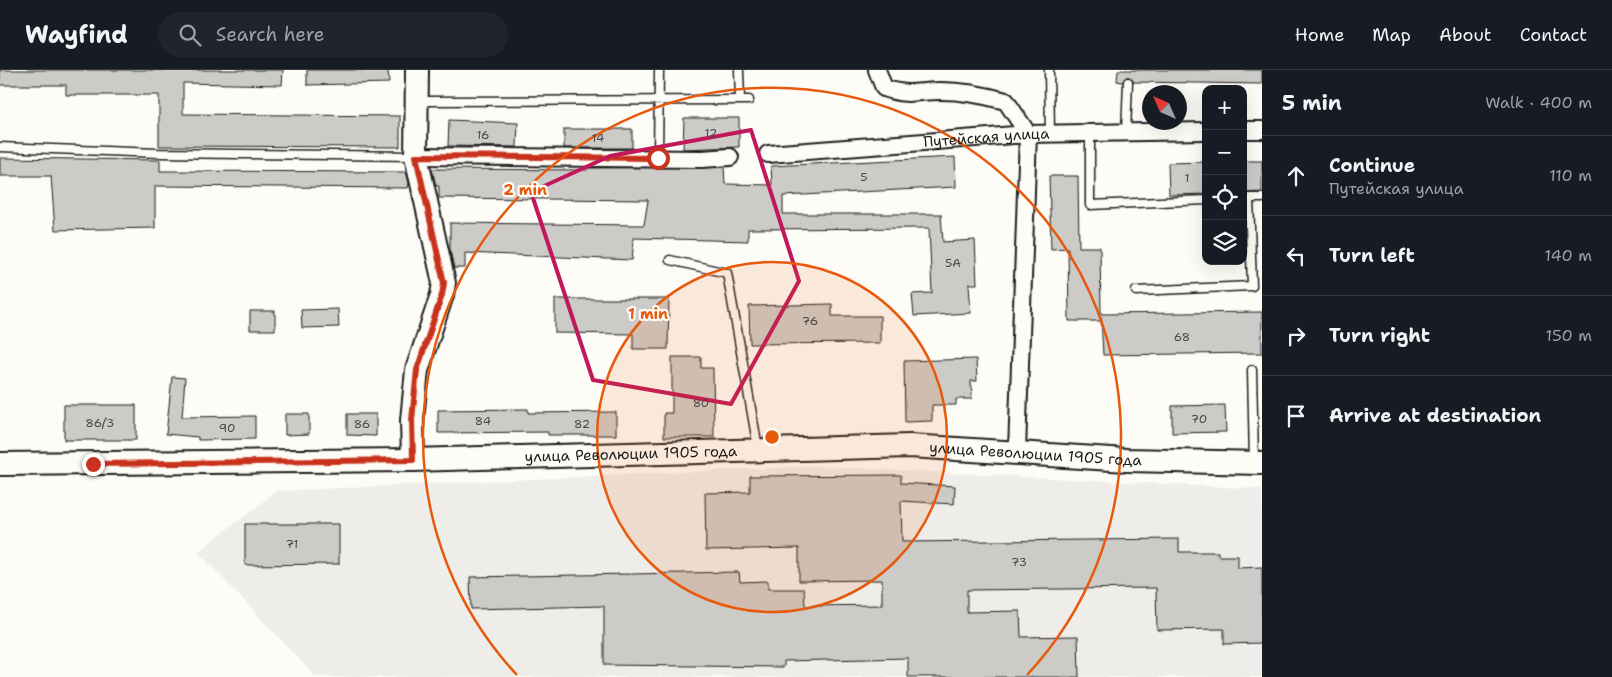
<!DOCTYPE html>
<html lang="en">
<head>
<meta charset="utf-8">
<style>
  :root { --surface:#171b24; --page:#20242c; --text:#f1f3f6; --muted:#9ea1a6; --line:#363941 }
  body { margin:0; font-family:"Shantell Sans",sans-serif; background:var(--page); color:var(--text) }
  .controls { position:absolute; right:15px; top:15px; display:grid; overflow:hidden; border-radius:10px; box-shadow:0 5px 20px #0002 }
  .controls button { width:45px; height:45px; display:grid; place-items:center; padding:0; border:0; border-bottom:1px solid var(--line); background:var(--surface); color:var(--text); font:25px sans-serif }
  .compass { position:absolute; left:1142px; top:15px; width:45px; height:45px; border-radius:50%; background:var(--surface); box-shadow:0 5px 20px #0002; rotate:315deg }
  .stop { position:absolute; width:15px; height:15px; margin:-11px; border:4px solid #c8321e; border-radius:50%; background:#fff }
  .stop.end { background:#c8321e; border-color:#fff; box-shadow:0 1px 5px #0008 }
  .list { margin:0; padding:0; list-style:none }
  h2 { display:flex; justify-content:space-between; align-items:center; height:65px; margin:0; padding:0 20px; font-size:21px }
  h2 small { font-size:16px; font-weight:400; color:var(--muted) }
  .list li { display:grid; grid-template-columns:32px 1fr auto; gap:15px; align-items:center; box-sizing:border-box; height:80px; padding:0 20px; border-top:1px solid var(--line) }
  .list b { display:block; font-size:19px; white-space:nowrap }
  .list p { margin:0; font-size:16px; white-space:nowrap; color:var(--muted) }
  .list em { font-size:16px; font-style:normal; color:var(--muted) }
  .icon { flex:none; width:28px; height:28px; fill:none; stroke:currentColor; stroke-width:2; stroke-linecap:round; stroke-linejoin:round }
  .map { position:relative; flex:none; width:1262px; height:607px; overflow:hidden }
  header { display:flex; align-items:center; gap:30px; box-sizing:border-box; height:70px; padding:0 25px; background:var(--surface); border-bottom:1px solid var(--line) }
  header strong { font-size:24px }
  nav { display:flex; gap:28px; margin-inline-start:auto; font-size:18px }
  .search { width:350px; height:45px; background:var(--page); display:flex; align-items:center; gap:12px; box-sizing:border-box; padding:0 18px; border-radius:28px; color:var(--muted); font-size:19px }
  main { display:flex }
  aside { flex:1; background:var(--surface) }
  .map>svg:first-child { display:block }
</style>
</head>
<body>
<header>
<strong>Wayfind</strong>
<div class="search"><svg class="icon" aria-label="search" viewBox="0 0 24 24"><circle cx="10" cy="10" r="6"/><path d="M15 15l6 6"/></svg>Search here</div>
<nav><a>Home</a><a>Map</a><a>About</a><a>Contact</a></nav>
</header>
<main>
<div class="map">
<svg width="1262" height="607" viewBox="0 0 1262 607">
  <rect width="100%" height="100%" fill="#fdfcf7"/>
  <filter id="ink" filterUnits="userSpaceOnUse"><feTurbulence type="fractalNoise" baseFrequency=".02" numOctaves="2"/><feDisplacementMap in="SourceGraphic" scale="10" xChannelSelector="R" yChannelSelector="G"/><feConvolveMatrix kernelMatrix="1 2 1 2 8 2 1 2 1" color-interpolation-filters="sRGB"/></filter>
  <g filter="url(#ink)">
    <path fill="#eeede9" d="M 814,396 L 1262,419 L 1262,607 L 316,607 L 198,482 L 277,421 Z"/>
    <path fill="#cccbc8" stroke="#1c1c1c" d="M 0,0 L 283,0 L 282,15 L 183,13 L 183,44 L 400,46 L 400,77 L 159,76 L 159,25 L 66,25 L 66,15 L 0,15 Z
      M 307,0 L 388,0 L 389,13 L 307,15 Z
      M 1118,0 L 1262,0 L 1262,14 L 1134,12 L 1128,6 L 1122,12 L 1117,11 Z
      M 684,48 L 739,48 L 739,77 L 683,79 Z
      M 449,50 L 518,53 L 517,77 L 448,76 Z
      M 564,59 L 632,59 L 632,78 L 564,78 Z
      M 955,87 L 956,117 L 783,126 L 783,144 L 941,144 L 943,172 L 975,170 L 977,214 L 969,214 L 971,243 L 914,246 L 912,224 L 932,223 L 929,158 L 748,159 L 748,171 L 634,168 L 632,190 L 465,183 L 465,198 L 454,198 L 450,181 L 450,153 L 644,155 L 648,130 L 439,128 L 439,116 L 436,116 L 432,99 L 587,100 L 588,98 L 724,97 L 725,114 L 772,115 L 771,96 Z
      M 0,88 L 160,90 L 160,101 L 406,102 L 409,113 L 408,118 L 155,116 L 155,158 L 55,160 L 51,106 L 0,106 Z
      M 1243,91 L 1262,91 L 1262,122 L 1243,123 Z
      M 1206,92 L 1206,124 L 1169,125 L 1168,93 Z
      M 1049,106 L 1078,106 L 1079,177 L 1100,177 L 1101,244 L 1262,242 L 1262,283 L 1103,285 L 1101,247 L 1101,251 L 1069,251 L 1068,178 L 1051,179 Z
      M 555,229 L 669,229 L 668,279 L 633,279 L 633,264 L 555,263 Z
      M 832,234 L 832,246 L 880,246 L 880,273 L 750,274 L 749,236 Z
      M 338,239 L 339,257 L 302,258 L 301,240 Z
      M 250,241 L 275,241 L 275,260 L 250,260 Z
      M 672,287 L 701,287 L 701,298 L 713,298 L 714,367 L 664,367 L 664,343 L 672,343 Z
      M 976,289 L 977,311 L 971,311 L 972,329 L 956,329 L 956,335 L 932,335 L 932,351 L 905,352 L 904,291 Z
      M 172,307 L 185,308 L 182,347 L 255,346 L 255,369 L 198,370 L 198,367 L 166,364 Z
      M 64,335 L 136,335 L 136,370 L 64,370 Z
      M 1225,335 L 1226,362 L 1172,363 L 1172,336 Z
      M 528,339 L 528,343 L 616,342 L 616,365 L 548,365 L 548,362 L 438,363 L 438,340 Z
      M 285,344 L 309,344 L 309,364 L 285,365 Z
      M 347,344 L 376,344 L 376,366 L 347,365 Z
      M 901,405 L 901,413 L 955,416 L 954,434 L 901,431 L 902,472 L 1179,469 L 1179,482 L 1218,482 L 1218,486 L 1238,486 L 1238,498 L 1262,497 L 1262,573 L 1224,574 L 1224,559 L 1157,560 L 1156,518 L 967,520 L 967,542 L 1020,541 L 1021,567 L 1078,566 L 1079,607 L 908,607 L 908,588 L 784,591 L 784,597 L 604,595 L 604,536 L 471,539 L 470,507 L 739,502 L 740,512 L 768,511 L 768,519 L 804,519 L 805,536 L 882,535 L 882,510 L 799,511 L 799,478 L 706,480 L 705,423 L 750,422 L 750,406 Z
      M 245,454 L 339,454 L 339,494 L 245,495 Z"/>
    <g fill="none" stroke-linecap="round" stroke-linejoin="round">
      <g stroke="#1c1c1c" stroke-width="11">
        <path id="lane" d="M 739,0 L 740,30
          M 1049,0 L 1050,64
          M 419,31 L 749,30
          M 1126,62 L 1128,12
          M 1090,63 L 1090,135 L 1206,130
          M 0,77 L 158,83 L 414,86
          M 658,88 L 659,0
          M 670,190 L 727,203 L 758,378
          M 1136,221 L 1252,216 L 1249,128 L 1262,128
          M 1252,300 L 1254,391"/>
      </g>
      <g stroke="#1c1c1c" stroke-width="20">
        <g id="street">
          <path d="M 877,0 L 884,18 C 909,27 916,21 941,21 C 964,21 984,25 1006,31 L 1028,64 L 1017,381"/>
          <path d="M 1243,60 L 1262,60"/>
          <path id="s1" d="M 768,84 L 1028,64 L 1206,61"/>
          <path d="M 416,86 L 702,89 L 730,87"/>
        </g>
      </g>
      <g stroke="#1c1c1c" stroke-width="26">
        <g id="secondary">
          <path d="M 413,390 L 412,350 L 417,300 L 442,225 L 444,213 L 416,86 L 417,0"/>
          <path id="s2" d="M 0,394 L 413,390 L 910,376 L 1127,390 L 1262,393"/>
        </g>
      </g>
      <use href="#lane" stroke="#fdfcf7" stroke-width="8"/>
      <use href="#street" stroke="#fdfcf7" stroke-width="16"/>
      <use href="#secondary" stroke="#fdfcf7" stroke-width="22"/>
    </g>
  </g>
  <g fill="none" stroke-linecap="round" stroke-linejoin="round" filter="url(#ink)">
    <path stroke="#c8321e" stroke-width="6" d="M 93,394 L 413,390 L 412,350 L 417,300 L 442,225 L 444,213 L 416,86 L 658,88"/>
  </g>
  <path fill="none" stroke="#c2185b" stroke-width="4" stroke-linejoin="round" d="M 751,60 L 799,211 L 731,334 L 593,310 L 531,122 L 610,86 Z"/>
  <circle cx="772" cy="367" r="175" fill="#e8590c" fill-opacity=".12"/>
  <g fill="none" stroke="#e8590c" stroke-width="2.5">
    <circle cx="772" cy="367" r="175"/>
    <path d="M517 605A349 349 0 1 1 1027 605"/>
  </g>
  <g text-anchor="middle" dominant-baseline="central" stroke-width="4.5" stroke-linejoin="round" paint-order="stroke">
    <g font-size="12" fill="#484847">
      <text x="711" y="63">12</text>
      <text x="483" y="65">16</text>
      <text x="598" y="68">14</text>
      <text x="864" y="107">5</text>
      <text x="1187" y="108">1</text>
      <text x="953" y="193">5А</text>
      <text x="810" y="251">76</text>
      <text x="1182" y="267">68</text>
      <text x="701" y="333">80</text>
      <text x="1199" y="349">70</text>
      <text x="483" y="351">84</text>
      <text x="100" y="353">86/3</text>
      <text x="362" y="354">86</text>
      <text x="582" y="354">82</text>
      <text x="227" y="358">90</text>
      <text x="292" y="474">71</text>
      <text x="1019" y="492">73</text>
    </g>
    <g font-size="15" fill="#1c1c1c" stroke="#fdfcf7">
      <text stroke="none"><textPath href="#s1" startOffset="219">Путейская улица</textPath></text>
      <text stroke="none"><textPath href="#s2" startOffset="1036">улица Революции 1905 года</textPath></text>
      <text stroke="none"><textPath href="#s2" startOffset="631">улица Революции 1905 года</textPath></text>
    </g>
  </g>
  <circle cx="772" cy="367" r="8" fill="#e8590c" stroke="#fdfcf7" stroke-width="2.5"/>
  <g font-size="15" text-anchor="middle" font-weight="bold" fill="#e8590c" stroke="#fdfcf7" stroke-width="4.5" stroke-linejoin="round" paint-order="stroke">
    <text x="525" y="125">2 min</text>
    <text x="648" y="249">1 min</text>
  </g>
</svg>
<div class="controls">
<button>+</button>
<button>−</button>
<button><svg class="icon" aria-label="locate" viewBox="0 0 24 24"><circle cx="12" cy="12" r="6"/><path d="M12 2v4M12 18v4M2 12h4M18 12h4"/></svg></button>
<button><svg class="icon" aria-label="layers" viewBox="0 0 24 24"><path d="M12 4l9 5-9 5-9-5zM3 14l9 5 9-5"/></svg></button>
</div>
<svg class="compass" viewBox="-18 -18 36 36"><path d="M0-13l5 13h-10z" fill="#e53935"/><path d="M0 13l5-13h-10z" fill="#9ea1a6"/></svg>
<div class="stop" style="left:658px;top:88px"></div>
<div class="stop end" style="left:93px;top:394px"></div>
</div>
<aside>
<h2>5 min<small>Walk · 400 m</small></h2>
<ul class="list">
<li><svg class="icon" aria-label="ahead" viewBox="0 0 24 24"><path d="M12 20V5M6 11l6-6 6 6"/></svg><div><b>Continue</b><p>Путейская улица</p></div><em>110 m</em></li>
<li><svg class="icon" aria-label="left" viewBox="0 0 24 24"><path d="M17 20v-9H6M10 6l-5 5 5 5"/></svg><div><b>Turn left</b></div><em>140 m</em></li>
<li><svg class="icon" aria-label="right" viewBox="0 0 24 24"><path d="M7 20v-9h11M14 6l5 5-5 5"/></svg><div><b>Turn right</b></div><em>150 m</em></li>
<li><svg class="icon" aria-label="arrive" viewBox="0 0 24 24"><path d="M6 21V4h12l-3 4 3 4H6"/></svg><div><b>Arrive at destination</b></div></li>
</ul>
</aside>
</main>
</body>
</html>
